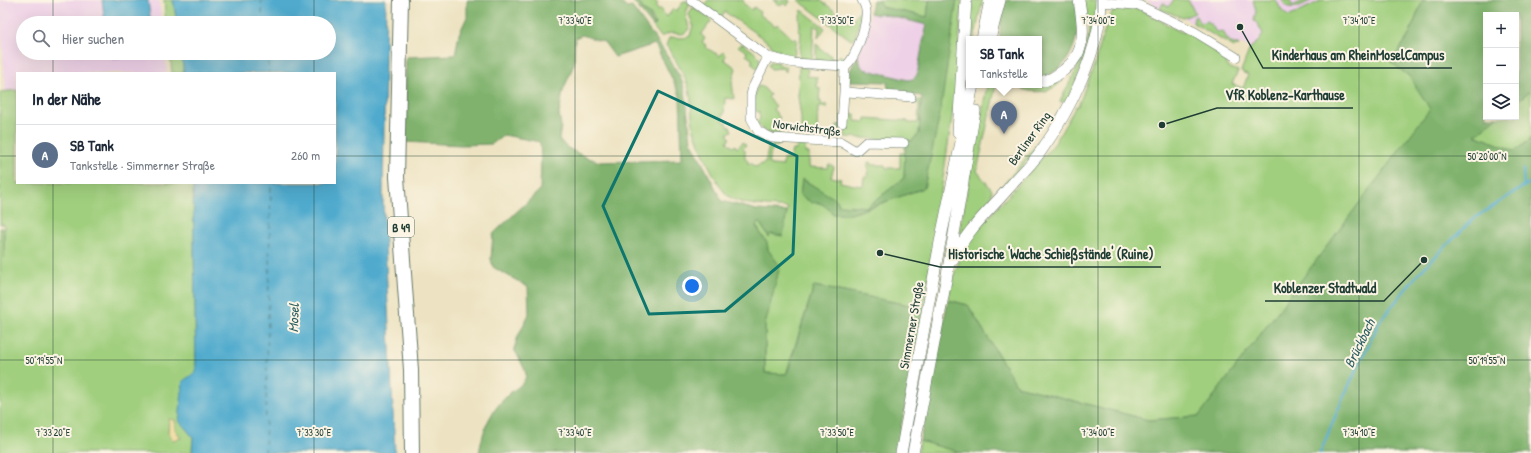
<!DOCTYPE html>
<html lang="de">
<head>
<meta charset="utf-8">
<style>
  :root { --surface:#fff; --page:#f2f2f3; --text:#1f2937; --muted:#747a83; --line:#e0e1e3; --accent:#d1495b }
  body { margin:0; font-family:"Patrick Hand",sans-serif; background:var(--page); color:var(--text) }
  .controls { position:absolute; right:12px; top:12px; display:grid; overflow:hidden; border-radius:0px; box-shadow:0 4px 16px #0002 }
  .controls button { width:36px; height:36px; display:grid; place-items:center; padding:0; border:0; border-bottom:1px solid var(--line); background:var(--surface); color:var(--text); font:20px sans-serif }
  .you { position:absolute; left:692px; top:286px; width:14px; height:14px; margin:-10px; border:3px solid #fff; border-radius:50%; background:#1a73e8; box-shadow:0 0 0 6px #1a73e833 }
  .badge { display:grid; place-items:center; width:26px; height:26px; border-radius:50%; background:var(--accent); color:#fff; font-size:13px; font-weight:700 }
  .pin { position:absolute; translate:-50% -33px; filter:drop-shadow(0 1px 2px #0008) }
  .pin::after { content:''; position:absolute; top:21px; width:14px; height:12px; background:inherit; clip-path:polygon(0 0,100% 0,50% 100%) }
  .popup { position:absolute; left:966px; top:36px; width:76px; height:52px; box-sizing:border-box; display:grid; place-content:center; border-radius:0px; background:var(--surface); filter:drop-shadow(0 1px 3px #0005); font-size:13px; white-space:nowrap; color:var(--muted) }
  .popup b { font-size:15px; color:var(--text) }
  .popup::after { content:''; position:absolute; left:50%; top:100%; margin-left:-8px; border:8px solid transparent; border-top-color:var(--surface) }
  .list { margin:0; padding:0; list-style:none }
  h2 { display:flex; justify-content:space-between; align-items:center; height:52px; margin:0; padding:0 16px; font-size:17px }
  h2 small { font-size:13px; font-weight:400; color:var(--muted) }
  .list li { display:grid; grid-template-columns:26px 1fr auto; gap:12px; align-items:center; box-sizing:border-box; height:60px; padding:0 16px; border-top:1px solid var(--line) }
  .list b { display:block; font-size:15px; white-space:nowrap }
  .list p { margin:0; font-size:13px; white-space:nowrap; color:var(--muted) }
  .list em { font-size:13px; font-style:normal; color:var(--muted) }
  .icon { flex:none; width:22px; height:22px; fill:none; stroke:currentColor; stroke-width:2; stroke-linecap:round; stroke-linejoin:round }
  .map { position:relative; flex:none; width:1531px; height:453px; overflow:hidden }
  .search { position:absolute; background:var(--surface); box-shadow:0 4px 16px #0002; left:16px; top:16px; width:320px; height:44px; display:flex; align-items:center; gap:10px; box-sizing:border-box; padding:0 14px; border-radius:22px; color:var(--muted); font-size:15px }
  .panel { position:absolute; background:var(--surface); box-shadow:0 4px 16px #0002; left:16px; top:72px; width:320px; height:112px; border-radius:0px }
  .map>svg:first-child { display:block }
</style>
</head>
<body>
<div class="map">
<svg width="1531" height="453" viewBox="0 0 1531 453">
  <rect width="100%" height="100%" fill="#fcf5e5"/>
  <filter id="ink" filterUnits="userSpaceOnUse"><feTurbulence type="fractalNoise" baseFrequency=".025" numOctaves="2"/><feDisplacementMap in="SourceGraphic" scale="8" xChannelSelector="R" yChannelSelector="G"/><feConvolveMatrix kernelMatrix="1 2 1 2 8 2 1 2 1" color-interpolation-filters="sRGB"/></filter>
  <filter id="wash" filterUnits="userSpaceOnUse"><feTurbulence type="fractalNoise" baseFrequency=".012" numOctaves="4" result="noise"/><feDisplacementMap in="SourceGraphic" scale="16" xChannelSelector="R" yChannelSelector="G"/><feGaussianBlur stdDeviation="0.9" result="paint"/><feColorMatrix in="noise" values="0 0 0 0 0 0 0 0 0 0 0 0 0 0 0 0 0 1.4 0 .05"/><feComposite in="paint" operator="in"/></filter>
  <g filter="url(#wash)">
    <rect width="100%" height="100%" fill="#ede3c2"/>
    <path fill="#eed0e7" d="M 0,0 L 159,0 L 162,23 L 23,23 L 23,53 L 165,53 L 167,73 L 17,73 L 17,90 L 5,91 Z
      M 1146,0 L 1325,0 L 1252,49 L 1243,44 L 1234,47 L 1185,19 L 1167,12 Z
      M 870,13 L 878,14 L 878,13 L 927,25 L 923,42 L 917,75 L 913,79 L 908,80 L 864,69 L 861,66 L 858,56 Z"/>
    <path fill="#a0cf7e" stroke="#608659" d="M 164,0 L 173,0 L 177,23 L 166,23 Z
      M 636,0 L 654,0 L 658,4 L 656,6 L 659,10 L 661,8 L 663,11 L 662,13 L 667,17 L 673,9 L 676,11 L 685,0 L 689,3 L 690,5 C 683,15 687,17 689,28 C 685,37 679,33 671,33 C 667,34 664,35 661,37 L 652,25 L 656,25 L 650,14 L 644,11 Z
      M 708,0 L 743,0 L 744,1 L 743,3 L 752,10 L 754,7 L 760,12 L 759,14 L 775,26 L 777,24 L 793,39 L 797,39 L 794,57 L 791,59 L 777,56 L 779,49 L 777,50 L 771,47 L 771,44 L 725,12 L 720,18 L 704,6 Z
      M 773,0 L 789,0 L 790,1 L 787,6 L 783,3 L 781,6 Z
      M 798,0 L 820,0 L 851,23 L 858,13 L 860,12 L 861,6 L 862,11 L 855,38 L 851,40 Z
      M 879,0 L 929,0 L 927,17 L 882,7 Z
      M 957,0 L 962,0 L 956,90 L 924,308 L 814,286 L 786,374 L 765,373 L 765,325 L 779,266 L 768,250 L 767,243 L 756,226 L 759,222 L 769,237 L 770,234 L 787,212 L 788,208 C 772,206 740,206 728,196 C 718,188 695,139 693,125 C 691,114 692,100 689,89 C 684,73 675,59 666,45 L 669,38 C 676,36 683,40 690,36 L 693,25 L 689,14 L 693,7 L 712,20 L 701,35 L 705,38 L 702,42 L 706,45 L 705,47 L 720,56 L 723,52 L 726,55 L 724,59 L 736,68 L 732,82 L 734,99 L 725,98 L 724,114 L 722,115 L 724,122 L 727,122 L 728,127 L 730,126 L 732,131 L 728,133 L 728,135 L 730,138 L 727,142 L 733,147 L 735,145 L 737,148 L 743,142 L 746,145 L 743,148 L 745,150 L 745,159 L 748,161 L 748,164 L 751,163 L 755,167 L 765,163 L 770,141 L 779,142 L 778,146 L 773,146 L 768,163 L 770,164 L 771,165 L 783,166 L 783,159 L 790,159 L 792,150 L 796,150 L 798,142 L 799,142 L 800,145 L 802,146 L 804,143 L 806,143 L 805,153 L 809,153 L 809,167 L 827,168 L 829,164 L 834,167 L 831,177 L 841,179 L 840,182 L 854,185 L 863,186 L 864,177 L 868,177 L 868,162 L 871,162 L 871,165 L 885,165 L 886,168 L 900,168 L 900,153 L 905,153 L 904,178 L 867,207 L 839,205 L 818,189 L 803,179 L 816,202 L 824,204 L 833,214 L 851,214 L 924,188 Z
      M 971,0 L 983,0 L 974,39 L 969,39 L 969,66 L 964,93 Z
      M 1083,0 L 1094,0 L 1098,5 L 1086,58 L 1067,101 L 1060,102 C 1069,81 1089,53 1089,30 C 1089,20 1085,10 1083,0 Z
      M 1174,0 L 1188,0 L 1195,13 L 1183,18 L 1160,9 L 1163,3 L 1168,7 Z
      M 1253,0 L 1276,0 C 1280,7 1282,14 1290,16 L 1322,0 L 1423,0 L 1408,37 L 1391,62 L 1410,77 L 1431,109 L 1199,416 L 1148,420 L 1017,386 L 968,305 L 948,300 L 954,274 L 962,254 L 971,237 L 1045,155 L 1055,143 L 1076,106 L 1078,106 L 1095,63 L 1108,19 L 1116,7 L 1131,7 L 1141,10 L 1179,31 L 1190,34 L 1220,52 L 1224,56 L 1228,67 L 1238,71 L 1232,84 L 1243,88 L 1248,75 L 1241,71 L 1250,48 L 1259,41 L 1263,34 L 1258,24 L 1254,21 L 1256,11 Z
      M 1282,0 L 1289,0 L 1293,6 L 1305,0 L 1312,0 C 1302,5 1289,14 1282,0 Z
      M 802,10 L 825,28 L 818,38 L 819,28 L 814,25 L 812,62 L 799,61 L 801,32 L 798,31 L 800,26 L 799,18 Z
      M 1196,16 L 1200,23 L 1207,21 L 1209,24 L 1211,24 L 1216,32 L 1223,31 L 1227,39 L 1233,44 L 1238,44 L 1239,46 L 1234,47 L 1193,23 L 1194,17 Z
      M 740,44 L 743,44 C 752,51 765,56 758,69 L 752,64 L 752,59 L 746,55 L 747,52 L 738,46 Z
      M 816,44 L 820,47 L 819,48 L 831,56 L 831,59 L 837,59 L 840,55 L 844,59 L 842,62 L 816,62 Z
      M 170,53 L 181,53 L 184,73 L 172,73 Z
      M 770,62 L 778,62 L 780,65 L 786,67 L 786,72 L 782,68 L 771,69 L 768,65 Z
      M 799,67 L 808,68 L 807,76 L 817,77 L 817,87 L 820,88 L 819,101 L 821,101 L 821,105 L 827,105 L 827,108 L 818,107 L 817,133 L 836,134 L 837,125 L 840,125 L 839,137 L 801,136 L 801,117 L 798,97 Z
      M 1062,78 C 1058,93 1028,96 1018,85 L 1044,85 Z
      M 987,85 L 996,85 L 977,171 L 992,190 L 991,202 L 957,243 Z
      M 758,86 L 763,87 L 770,95 L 768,97 L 776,106 L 773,109 L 780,118 L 775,123 L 778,127 L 776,129 L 782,134 C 770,135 764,133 757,123 L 760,119 L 759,112 L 755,111 L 754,97 Z
      M 17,90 L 17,183 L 193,183 L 196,372 L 192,453 L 0,453 L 0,228 L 3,228 L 4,258 L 4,224 L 0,224 L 0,92 Z
      M 1531,90 L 1531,139 L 1515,151 L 1475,135 L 1498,117 L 1516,117 L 1516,102 Z
      M 913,100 L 921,100 L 919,134 L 911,141 L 845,137 L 846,114 L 855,114 L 855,121 L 866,122 L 866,118 L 908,121 L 908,123 L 918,123 L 919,103 L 913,103 Z
      M 1061,109 L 1037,150 L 1002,189 L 1001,188 L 1034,148 Z
      M 920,441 L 962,453 L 918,453 Z"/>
    <path fill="#80b26d" stroke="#507850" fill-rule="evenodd" d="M 467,0 L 618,0 L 627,8 L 632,7 L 662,48 L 680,76 L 685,91 L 691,141 L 722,201 L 757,210 L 787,212 L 783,236 L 770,234 L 769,237 L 759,222 L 756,226 L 767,243 L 768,250 L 780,266 L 765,325 L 765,373 L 787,374 L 814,286 L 924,308 L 896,453 L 479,453 C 484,427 488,415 507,396 C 513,389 526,385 526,374 C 525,368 517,355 514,349 L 518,336 L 529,314 L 528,287 L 493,267 L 491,259 L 493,234 L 540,190 L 541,161 L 540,142 L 504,135 L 492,144 L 461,145 L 405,142 L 406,57 L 455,55 L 459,34 L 467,17 ZM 582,35 L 604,42 L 615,57 L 655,44 L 680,95 L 682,160 L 600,162 L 583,156 L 566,147 L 559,139 L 561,126 L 559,114 L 563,91 L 574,64 L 575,38 Z
      M 632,0 L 636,0 L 638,3 L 641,5 L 644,11 L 649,14 L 652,21 L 656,25 L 652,25 Z
      M 873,0 L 879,0 L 882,7 L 927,17 L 929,0 L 957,0 L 940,114 L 924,188 L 851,214 L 833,214 C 827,207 821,201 812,203 L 800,195 L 802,179 L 837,200 L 839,205 L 867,207 L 904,178 L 905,145 L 907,140 L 912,141 L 919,134 L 922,96 L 897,94 L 896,89 L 893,89 L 893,94 L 888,90 L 887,82 L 855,81 L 854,82 L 849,82 L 850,71 L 858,56 L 861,66 L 864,69 L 908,80 L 913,79 L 917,75 L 923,42 L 927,25 L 878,13 L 878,15 L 870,13 Z
      M 1006,0 L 1075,0 C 1076,7 1078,15 1078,22 C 1078,40 1070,63 1054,72 C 1049,75 1044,76 1039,78 L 1039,39 L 1000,39 L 1000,25 Z
      M 1423,0 L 1531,0 L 1531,90 L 1516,102 L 1516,15 L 1486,15 L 1486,117 L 1498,117 L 1475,135 L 1515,151 L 1531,139 L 1531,453 L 962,453 L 920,441 L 948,300 L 968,305 L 1017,386 L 1148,420 L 1199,416 L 1430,109 L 1410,77 L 1391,62 L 1408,37 Z"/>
    <path fill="#eeda9e" stroke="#868c69" d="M 169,419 L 175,420 L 175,429 L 181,438 L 172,440 L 168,433 Z"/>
    <path fill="#4faacd" stroke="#377480" d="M 102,0 L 148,0 L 151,23 L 105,23 Z
      M 173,0 L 386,0 L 383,200 L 395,453 L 192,453 L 193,437 L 179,421 L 183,381 L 196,372 L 193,183 L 335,183 L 335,73 L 184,73 L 181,53 L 329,53 L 329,23 L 177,23 Z
      M 110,53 L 153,53 L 113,58 Z"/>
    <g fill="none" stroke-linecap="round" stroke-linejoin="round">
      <path stroke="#4faacd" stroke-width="2.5" d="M 1523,169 L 1524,187
        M 1320,453 L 1342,400 L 1380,321 L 1418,274 L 1473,219 L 1531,182"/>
      <path stroke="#2d5e62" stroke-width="1" stroke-dasharray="5 4" stroke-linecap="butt" d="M 261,0 L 263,23
        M 267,53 L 269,73
        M 265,453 L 271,183"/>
    </g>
  </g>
  <g filter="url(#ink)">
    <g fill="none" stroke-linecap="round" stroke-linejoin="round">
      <g stroke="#677766" stroke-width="10">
        <path id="minor" d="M 691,0 L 768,57 L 794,63 L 845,66 C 855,61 866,26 866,15 C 867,9 865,5 862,0
          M 1128,0 L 1195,32 L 1236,57
          M 1102,2 L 1134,5
          M 768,57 L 753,87 L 751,95 L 751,118 L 758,131 L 772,138 L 841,142 L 856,151 L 866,142 L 904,143
          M 845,66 L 844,92 C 867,93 889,96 911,97
          M 842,123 L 844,92"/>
      </g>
      <g stroke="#677766" stroke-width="12">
        <path id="tertiary" d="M 982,39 L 990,0
          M 990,39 L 1000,0
          M 1039,82 C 1049,81 1056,76 1064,70 C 1067,67 1071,64 1073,61 C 1087,45 1082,19 1079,0
          M 958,132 L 966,0
          M 953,260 C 965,232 987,213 1007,190 C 1018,177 1031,165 1041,151 C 1069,112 1101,49 1101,0
          M 901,453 L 940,242 L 973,85
          M 913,453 L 947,275 L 975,111"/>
      </g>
      <g stroke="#677766" stroke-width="16">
        <path id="primary" d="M 401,0 L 397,177 L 411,370 L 412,453"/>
      </g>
      <use href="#minor" stroke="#fff" stroke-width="9"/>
      <use href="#tertiary" stroke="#fff" stroke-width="11"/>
      <use href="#primary" stroke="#fff" stroke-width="14"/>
    </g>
  </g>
  <path fill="none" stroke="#0f766e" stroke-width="3" stroke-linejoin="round" d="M 658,91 L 797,156 L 793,254 L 725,311 L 649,314 L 603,206 Z"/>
  <path fill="none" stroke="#1f3d34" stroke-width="1" stroke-opacity="0.45" d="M 53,0 L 53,23M 314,0 L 314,23M 575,0 L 575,453M 837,0 L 837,453M 1098,0 L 1098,453M 1359,0 L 1359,453M 53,53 L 53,73M 314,53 L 314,73M 0,156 L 17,156M 335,156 L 1531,156M 53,183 L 53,453M 314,183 L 314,453M 0,360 L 1531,360"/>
  <g text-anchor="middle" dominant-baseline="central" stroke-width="4" stroke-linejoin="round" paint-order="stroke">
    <rect fill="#fcf5e5" stroke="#617469" stroke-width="1" x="388" y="217" width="26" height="20" rx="3"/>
    <g font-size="12" font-weight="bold" fill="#1f3d34">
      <text x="401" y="227">B 49</text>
    </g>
    <g font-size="13" fill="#1f3d34" stroke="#fcf5e5">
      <text transform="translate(807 127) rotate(7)">Norwichstraße</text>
      <text transform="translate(1029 138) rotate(-54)">Berliner Ring</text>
      <text transform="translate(911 325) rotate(-80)">Simmerner Straße</text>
    </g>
    <g font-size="14" font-style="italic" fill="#2d5e62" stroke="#fcf5e5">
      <text transform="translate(293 318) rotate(-88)">Mosel</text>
      <text transform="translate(1359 343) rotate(-64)">Brückbach</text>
    </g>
  </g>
  <g font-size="10" text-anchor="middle" fill="#1f3d34" stroke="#fcf5e5" stroke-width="4" stroke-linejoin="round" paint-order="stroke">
    <text x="575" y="24">7°33'40"E</text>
    <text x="837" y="24">7°33'50"E</text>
    <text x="1098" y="24">7°34'00"E</text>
    <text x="1359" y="24">7°34'10"E</text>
    <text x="1487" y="160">50°20'00"N</text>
    <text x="44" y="364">50°19'55"N</text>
    <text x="1487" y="364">50°19'55"N</text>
    <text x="53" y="436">7°33'20"E</text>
    <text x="314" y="436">7°33'30"E</text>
    <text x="575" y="436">7°33'40"E</text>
    <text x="837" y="436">7°33'50"E</text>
    <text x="1098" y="436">7°34'00"E</text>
    <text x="1359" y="436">7°34'10"E</text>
  </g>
  <path fill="none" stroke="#1f3d34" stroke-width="1.5" d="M1240 27L1263 68H1452M1162 125L1217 108H1353M880 253L940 267H1161M1424 260L1384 301H1265"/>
  <g fill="#1f3d34" stroke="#fcf5e5" stroke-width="1.5">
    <circle cx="1240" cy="27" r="4"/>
    <circle cx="1162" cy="125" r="4"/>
    <circle cx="880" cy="253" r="4"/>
    <circle cx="1424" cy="260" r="4"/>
  </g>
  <g font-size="14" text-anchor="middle" font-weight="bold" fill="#1f3d34" stroke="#fcf5e5" stroke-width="4" stroke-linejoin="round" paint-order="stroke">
    <text x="1358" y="60">Kinderhaus am RheinMoselCampus</text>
    <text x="1285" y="100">VfR Koblenz-Karthause</text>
    <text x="1051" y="259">Historische 'Wache Schießstände' (Ruine)</text>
    <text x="1325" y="293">Koblenzer Stadtwald</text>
  </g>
</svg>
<div class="controls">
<button>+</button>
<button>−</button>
<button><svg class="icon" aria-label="layers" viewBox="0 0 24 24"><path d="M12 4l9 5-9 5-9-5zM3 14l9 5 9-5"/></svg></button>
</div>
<div class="you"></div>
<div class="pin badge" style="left:1004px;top:134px;background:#5c6f8a">A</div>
<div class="popup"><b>SB Tank</b>Tankstelle</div>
<div class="search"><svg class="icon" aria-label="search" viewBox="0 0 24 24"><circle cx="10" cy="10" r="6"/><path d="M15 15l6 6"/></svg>Hier suchen</div>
<section class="panel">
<h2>In der Nähe<small></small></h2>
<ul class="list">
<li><span class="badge" style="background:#5c6f8a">A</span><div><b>SB Tank</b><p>Tankstelle · Simmerner Straße</p></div><em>260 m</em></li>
</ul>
</section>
</div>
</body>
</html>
